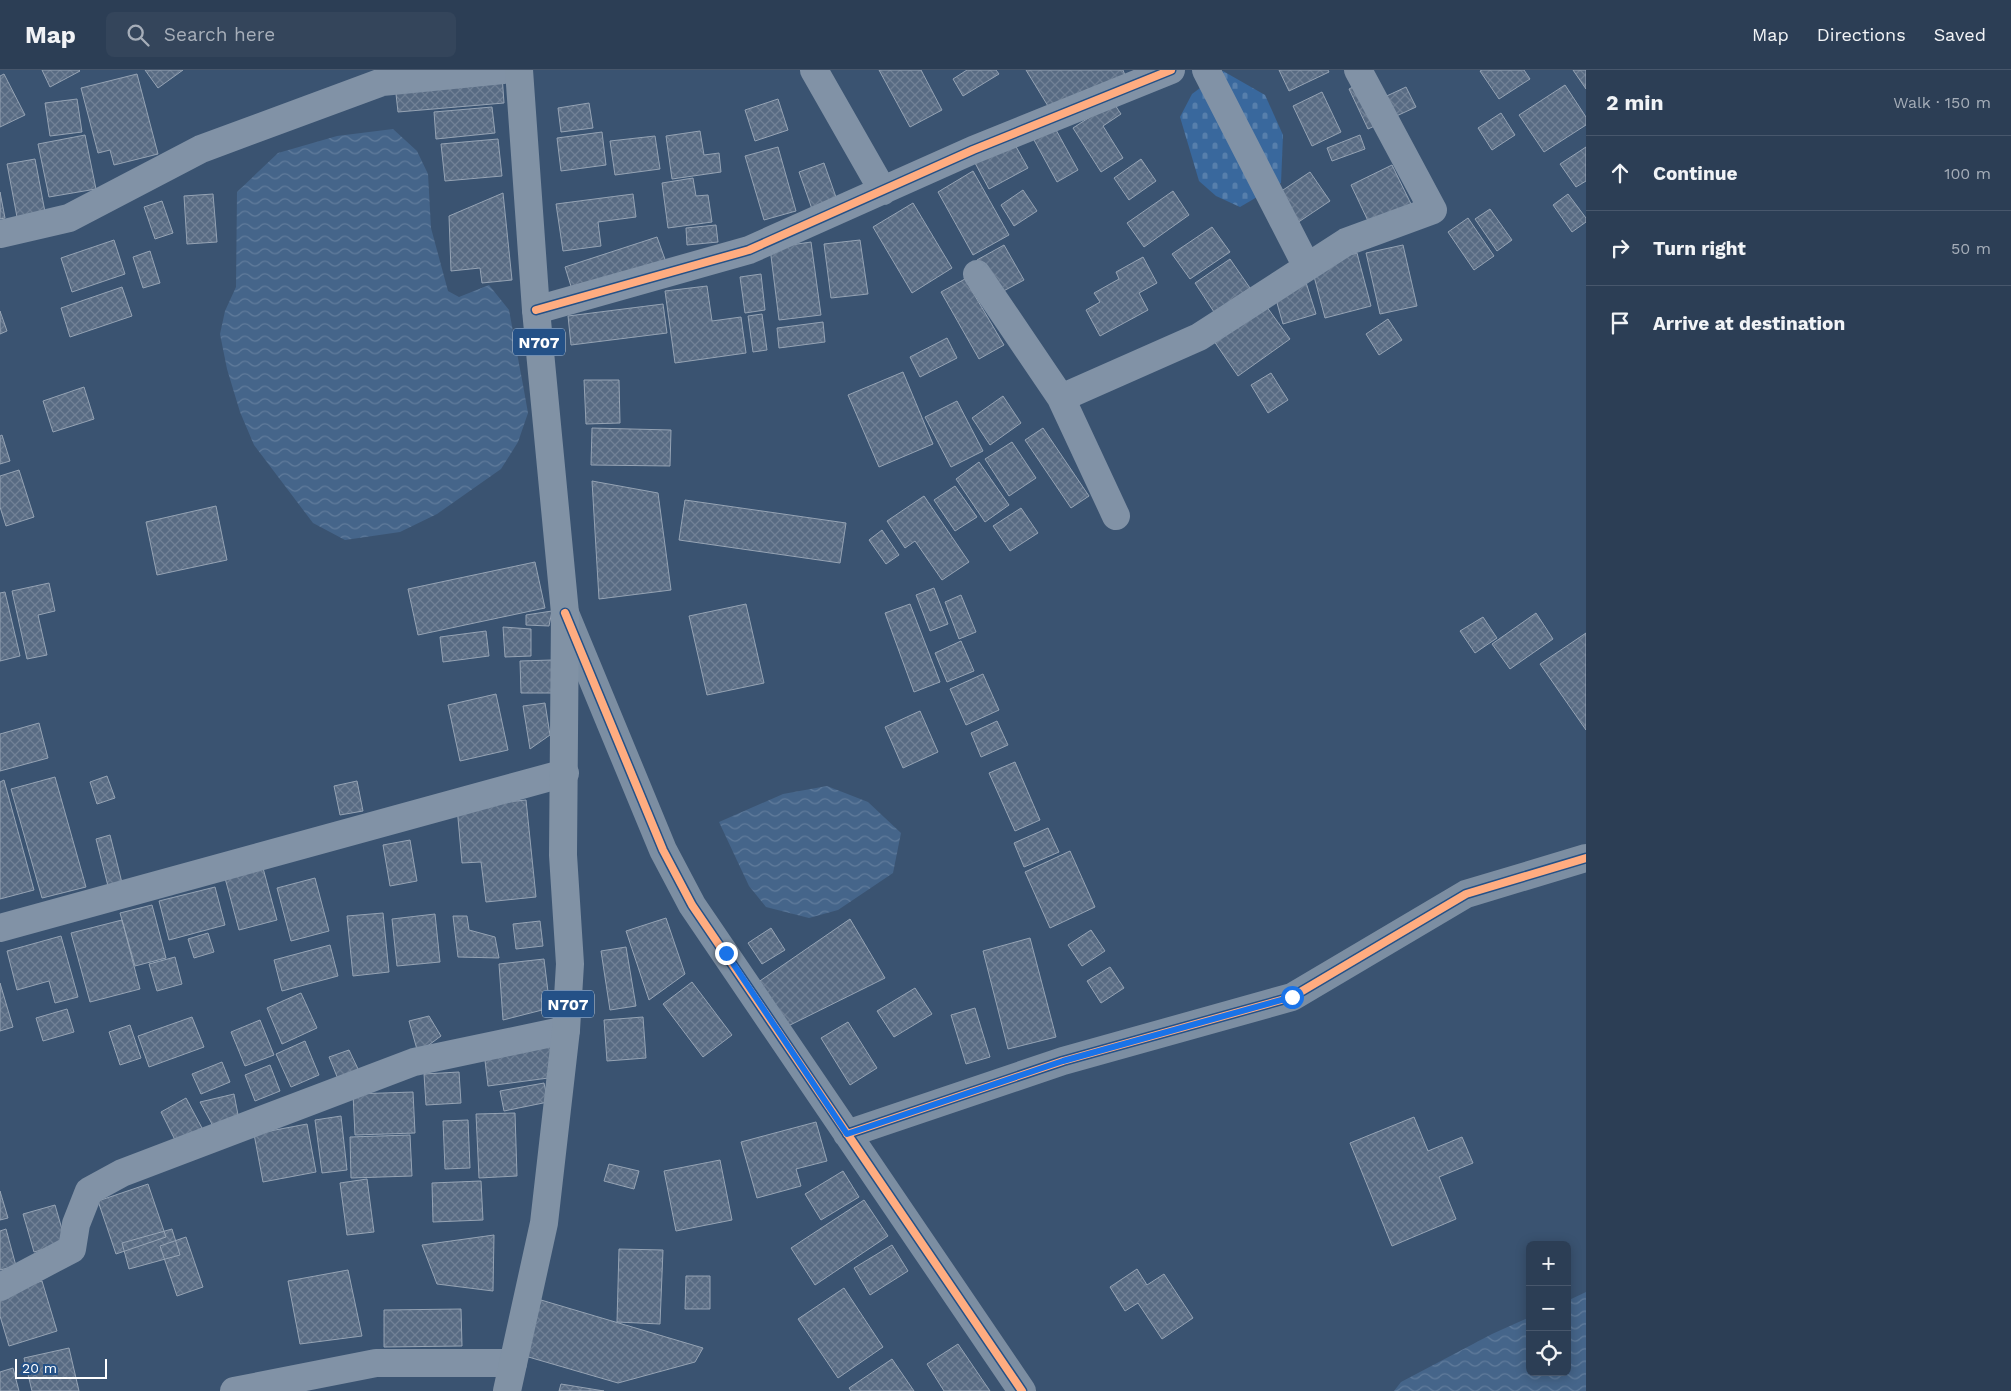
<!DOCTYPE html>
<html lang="en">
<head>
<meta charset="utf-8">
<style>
  :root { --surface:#2c3e55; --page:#34455b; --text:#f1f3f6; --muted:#a6aeb9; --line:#48576c }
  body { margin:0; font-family:"Work Sans",sans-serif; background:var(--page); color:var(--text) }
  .controls { position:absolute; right:15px; bottom:15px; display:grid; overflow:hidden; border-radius:8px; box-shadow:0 2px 12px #0003 }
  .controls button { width:45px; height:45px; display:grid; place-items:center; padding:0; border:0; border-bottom:1px solid var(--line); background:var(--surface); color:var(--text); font:25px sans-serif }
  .scale { position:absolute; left:15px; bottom:12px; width:92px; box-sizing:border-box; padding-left:5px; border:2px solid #fff; border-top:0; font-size:14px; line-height:18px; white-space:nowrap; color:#fff; -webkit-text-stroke:4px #245187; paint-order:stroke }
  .stop { position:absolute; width:15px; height:15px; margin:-11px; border:4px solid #1a73e8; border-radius:50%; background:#fff }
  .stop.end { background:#1a73e8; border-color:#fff; box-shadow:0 1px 5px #0008 }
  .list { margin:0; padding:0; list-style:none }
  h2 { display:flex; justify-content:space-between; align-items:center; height:65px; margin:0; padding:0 20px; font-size:21px }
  h2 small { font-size:16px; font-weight:400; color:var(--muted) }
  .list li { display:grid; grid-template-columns:32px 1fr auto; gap:15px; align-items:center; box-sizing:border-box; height:75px; padding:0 20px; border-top:1px solid var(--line) }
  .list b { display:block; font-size:19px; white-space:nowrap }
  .list em { font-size:16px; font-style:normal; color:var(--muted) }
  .icon { flex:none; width:28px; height:28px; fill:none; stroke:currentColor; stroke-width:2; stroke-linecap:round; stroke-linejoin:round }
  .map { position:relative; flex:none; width:1586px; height:1321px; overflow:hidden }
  header { display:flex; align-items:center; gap:30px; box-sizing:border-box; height:70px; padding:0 25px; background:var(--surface); border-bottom:1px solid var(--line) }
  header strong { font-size:24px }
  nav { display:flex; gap:28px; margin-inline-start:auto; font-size:18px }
  .search { width:350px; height:45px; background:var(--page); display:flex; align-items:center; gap:12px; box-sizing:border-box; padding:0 18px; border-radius:8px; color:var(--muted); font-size:19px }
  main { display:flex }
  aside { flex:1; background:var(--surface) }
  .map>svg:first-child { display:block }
</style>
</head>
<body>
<header>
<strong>Map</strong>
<div class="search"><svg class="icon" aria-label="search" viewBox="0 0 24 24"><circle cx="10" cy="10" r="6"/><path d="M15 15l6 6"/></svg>Search here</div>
<nav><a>Map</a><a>Directions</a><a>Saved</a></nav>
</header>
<main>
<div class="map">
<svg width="1586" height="1321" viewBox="0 0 1586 1321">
  <defs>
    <pattern id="cemetery-stones" width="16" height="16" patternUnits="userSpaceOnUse" patternTransform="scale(1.25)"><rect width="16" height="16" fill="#39689d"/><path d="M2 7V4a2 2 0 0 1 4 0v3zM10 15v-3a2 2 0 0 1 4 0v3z" fill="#577fac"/></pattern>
    <pattern id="water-waves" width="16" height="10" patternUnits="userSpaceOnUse" patternTransform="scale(1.25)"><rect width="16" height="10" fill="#45658a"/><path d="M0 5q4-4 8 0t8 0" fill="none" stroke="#617c9c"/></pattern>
    <pattern id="building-cross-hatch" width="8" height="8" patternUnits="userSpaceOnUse" patternTransform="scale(1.25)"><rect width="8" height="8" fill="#586b83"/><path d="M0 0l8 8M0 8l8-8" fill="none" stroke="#718196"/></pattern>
  </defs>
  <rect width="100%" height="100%" fill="#3a5371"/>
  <path fill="url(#cemetery-stones)" d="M 1223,1 L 1265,25 L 1283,65 L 1281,113 L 1240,137 L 1216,126 L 1199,111 L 1180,47 L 1192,24 Z"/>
  <path fill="url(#water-waves)" d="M 393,59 L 417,81 L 428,104 L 431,158 L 448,221 L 459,227 L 489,215 L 509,240 L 523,315 L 528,343 L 518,372 L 501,399 L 437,444 L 400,462 L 345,470 L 313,453 L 254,375 L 240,342 L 227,299 L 220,264 L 225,241 L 236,217 L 237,122 L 278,83 L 337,66 Z
    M 827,716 L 868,732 L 901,763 L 893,803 L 838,840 L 809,848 L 766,837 L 749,816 L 719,752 L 783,724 Z
    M 1586,1222 L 1586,1321 L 1394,1321 L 1401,1312 L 1492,1264 L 1530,1247 L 1530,1302 L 1567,1302 L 1567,1231 Z"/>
  <path fill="url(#building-cross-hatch)" stroke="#95a3b4" d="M 42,0 L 79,0 L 80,1 L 50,17 Z
    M 145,0 L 183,0 L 158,18 Z
    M 879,0 L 921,0 L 942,40 L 910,57 Z
    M 967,0 L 996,0 L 999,4 L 963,26 L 953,9 Z
    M 1026,0 L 1123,0 L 1126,8 L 1051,41 Z
    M 1279,0 L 1328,0 L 1329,2 L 1289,21 Z
    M 1482,0 L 1524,0 L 1530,9 L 1499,29 L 1480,1 Z
    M 1573,0 L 1586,0 L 1586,19 Z
    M 4,4 L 25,45 L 0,57 L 0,6 Z
    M 137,4 L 158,84 L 114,95 L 110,80 L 98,83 L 81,18 Z
    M 502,5 L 504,33 L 398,42 L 395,15 Z
    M 1368,9 L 1378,30 L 1406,17 L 1416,37 L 1368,59 L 1349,19 Z
    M 1565,15 L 1586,47 L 1586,55 L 1544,82 L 1519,45 Z
    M 1322,22 L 1341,62 L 1312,76 L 1293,36 Z
    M 77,29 L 82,62 L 50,66 L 45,33 Z
    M 778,29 L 788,60 L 755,71 L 745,40 Z
    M 1113,32 L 1121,44 L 1103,56 L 1123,88 L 1101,102 L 1073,58 Z
    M 589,33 L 593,58 L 561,62 L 558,38 Z
    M 492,37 L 495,63 L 436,69 L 434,42 Z
    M 1501,43 L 1515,65 L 1492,80 L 1478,58 Z
    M 1055,58 L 1078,100 L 1057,112 L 1034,70 Z
    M 700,61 L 704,85 L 719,83 L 721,102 L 672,109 L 666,66 Z
    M 602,62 L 606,95 L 561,101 L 557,68 Z
    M 85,65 L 96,119 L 49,127 L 38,74 Z
    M 1360,65 L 1365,79 L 1332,91 L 1327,78 Z
    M 655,66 L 660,99 L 615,105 L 610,71 Z
    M 498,69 L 502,106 L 445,111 L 441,74 Z
    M 1014,73 L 1028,98 L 989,119 L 975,93 Z
    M 778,77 L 796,141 L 764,150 L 745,86 Z
    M 1586,77 L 1586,111 L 1576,117 L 1560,94 Z
    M 35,89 L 45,142 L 17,147 L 7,94 Z
    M 1141,89 L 1156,111 L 1129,130 L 1114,108 Z
    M 824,93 L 837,130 L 812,139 L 799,102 Z
    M 1392,95 L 1411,134 L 1369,153 L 1351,115 Z
    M 973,101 L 1009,165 L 973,185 L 938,122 Z
    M 1310,102 L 1330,131 L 1294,155 L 1274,126 Z
    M 693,108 L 696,126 L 708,125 L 712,152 L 668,158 L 662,113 Z
    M 1023,120 L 1037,141 L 1014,156 L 1001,135 Z
    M 1173,121 L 1189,145 L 1144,177 L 1127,153 Z
    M 0,122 L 5,148 L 0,149 Z
    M 503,123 L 512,210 L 482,213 L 480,198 L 451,201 L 449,146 Z
    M 213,124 L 217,172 L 187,174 L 184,126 Z
    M 633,124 L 636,147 L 598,152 L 601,176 L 563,181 L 556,134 Z
    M 1568,124 L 1586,148 L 1586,152 L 1572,162 L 1553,135 Z
    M 162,131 L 173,163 L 155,169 L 144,137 Z
    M 913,133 L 952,198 L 912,223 L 873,157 Z
    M 1490,139 L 1512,170 L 1497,181 L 1475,149 Z
    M 1468,148 L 1494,186 L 1474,200 L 1448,162 Z
    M 716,155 L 718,172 L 687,175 L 686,158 Z
    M 1212,157 L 1230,182 L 1190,209 L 1172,184 Z
    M 657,167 L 667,195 L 574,226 L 565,197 Z
    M 114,170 L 125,204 L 72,222 L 61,188 Z
    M 860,170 L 868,224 L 831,228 L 824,174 Z
    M 811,172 L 821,245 L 779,250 L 770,178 Z
    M 1004,175 L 1024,210 L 996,225 L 977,190 Z
    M 1403,175 L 1417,236 L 1380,244 L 1366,183 Z
    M 150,181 L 160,213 L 143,218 L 133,187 Z
    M 1357,183 L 1371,236 L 1325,248 L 1311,195 Z
    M 1143,187 L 1157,213 L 1139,223 L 1148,240 L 1100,266 L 1086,240 L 1100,232 L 1094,223 L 1119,209 L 1116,202 Z
    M 1230,189 L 1250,218 L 1214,242 L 1195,213 Z
    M 1303,203 L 1316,244 L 1283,254 L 1271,212 Z
    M 761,204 L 765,240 L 745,243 L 740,207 Z
    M 965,209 L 1004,275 L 979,289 L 941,222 Z
    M 707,216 L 712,251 L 741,247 L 746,283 L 675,293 L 665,221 Z
    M 122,217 L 132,246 L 70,267 L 61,238 Z
    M 1256,222 L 1290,269 L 1238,306 L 1205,258 Z
    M 663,234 L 667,263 L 571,275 L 568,246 Z
    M 0,241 L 7,261 L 0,264 Z
    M 762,244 L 767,280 L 753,282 L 748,246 Z
    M 1388,249 L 1402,270 L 1379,285 L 1366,264 Z
    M 823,252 L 825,272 L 779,278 L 777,258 Z
    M 947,268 L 957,288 L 920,307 L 910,287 Z
    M 903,302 L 933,374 L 879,397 L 848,325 Z
    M 1271,303 L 1288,330 L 1268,343 L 1251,315 Z
    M 584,310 L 619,310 L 620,353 L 586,354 Z
    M 84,317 L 94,349 L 53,362 L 43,331 Z
    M 1003,326 L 1021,353 L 990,375 L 972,348 Z
    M 957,331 L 983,381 L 951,397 L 925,347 Z
    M 592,358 L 671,360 L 670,396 L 591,395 Z
    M 1043,358 L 1089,426 L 1071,438 L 1025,370 Z
    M 2,365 L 10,391 L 0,394 L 0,366 Z
    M 1012,372 L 1036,408 L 1009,426 L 985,389 Z
    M 979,392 L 1009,435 L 985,452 L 956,409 Z
    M 19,400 L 34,447 L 6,456 L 0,437 L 0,406 Z
    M 592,411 L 658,423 L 671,520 L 599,529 Z
    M 955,416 L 977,447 L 955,461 L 934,430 Z
    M 924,426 L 969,492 L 942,510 L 915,471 L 905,478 L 887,451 Z
    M 685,430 L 846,453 L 840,493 L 679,470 Z
    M 216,436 L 227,490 L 157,505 L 146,452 Z
    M 1021,438 L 1038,463 L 1010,481 L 993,456 Z
    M 882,460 L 899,485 L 886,494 L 869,470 Z
    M 535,492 L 545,538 L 418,565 L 408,519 Z
    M 49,513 L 55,541 L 38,545 L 47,585 L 27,589 L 12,521 Z
    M 934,518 L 948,554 L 930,561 L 916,525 Z
    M 5,522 L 20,586 L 0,591 L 0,523 Z
    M 961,525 L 976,562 L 959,569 L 945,532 Z
    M 746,534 L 764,613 L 707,625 L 689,546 Z
    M 910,534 L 940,612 L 914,622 L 885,543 Z
    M 552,541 L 549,556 L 526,555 L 526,545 Z
    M 1536,543 L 1553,569 L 1510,599 L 1492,574 Z
    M 1483,547 L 1497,568 L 1475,583 L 1460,561 Z
    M 503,557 L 531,559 L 531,586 L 505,587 Z
    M 486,561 L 489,586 L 443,592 L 440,567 Z
    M 1586,563 L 1586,660 L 1540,594 Z
    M 961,571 L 974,601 L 947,612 L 935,583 Z
    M 552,590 L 553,623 L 521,623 L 520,591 Z
    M 983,604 L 999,640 L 966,655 L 950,619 Z
    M 496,624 L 508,680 L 460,691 L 448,635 Z
    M 545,633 L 550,665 L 530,679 L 523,636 Z
    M 920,641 L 938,682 L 903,698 L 885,657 Z
    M 997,651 L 1008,675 L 981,687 L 971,663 Z
    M 39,653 L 48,688 L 0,701 L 0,664 Z
    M 1015,692 L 1040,750 L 1015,761 L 989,703 Z
    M 107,706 L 115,728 L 97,734 L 90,712 Z
    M 55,707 L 86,817 L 42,828 L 11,719 Z
    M 4,710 L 34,820 L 0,829 L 0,712 Z
    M 357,711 L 363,741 L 340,745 L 334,716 Z
    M 526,730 L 536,827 L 486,832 L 481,792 L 462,793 L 457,737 Z
    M 1048,758 L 1059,782 L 1024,797 L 1014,773 Z
    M 110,765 L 122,813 L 108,816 L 96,769 Z
    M 410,770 L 417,811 L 390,816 L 383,775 Z
    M 1070,781 L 1095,837 L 1050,858 L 1025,802 Z
    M 263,798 L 277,850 L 239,860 L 225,808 Z
    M 315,808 L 329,861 L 291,871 L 277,818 Z
    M 215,817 L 225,855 L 169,870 L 159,831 Z
    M 152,835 L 166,888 L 135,896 L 120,843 Z
    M 383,843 L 389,902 L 353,906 L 347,846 Z
    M 435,844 L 440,892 L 397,896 L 392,849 Z
    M 453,846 L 467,846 L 469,860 L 495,867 L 499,888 L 458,887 Z
    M 666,848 L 685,904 L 649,930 L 626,861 Z
    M 850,849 L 885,908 L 782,959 L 754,915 Z
    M 122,850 L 140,919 L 90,932 L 71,863 Z
    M 540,851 L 543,876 L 516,879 L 513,854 Z
    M 771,858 L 785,880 L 762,894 L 748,873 Z
    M 1091,860 L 1105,881 L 1082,896 L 1068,875 Z
    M 208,863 L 214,882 L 194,888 L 188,869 Z
    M 61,866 L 78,927 L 55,933 L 49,911 L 17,920 L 7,881 Z
    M 1030,868 L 1056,967 L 1008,979 L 983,881 Z
    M 330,875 L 338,906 L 282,921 L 274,890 Z
    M 626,877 L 636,936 L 610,940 L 601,881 Z
    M 175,887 L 182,914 L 157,921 L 149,894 Z
    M 544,889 L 550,938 L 503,950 L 499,894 Z
    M 1110,897 L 1124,918 L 1101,933 L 1087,911 Z
    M 692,912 L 732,965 L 703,987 L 663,934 Z
    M 0,913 L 13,957 L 0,961 Z
    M 915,918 L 932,944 L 894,967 L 877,941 Z
    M 301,923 L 317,958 L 282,974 L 267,938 Z
    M 975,938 L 990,987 L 966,994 L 951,945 Z
    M 67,939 L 74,962 L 43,971 L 36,948 Z
    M 429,946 L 441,966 L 418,983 L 409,951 Z
    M 192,947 L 204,977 L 149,997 L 138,966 Z
    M 643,947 L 646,988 L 607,991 L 604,950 Z
    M 260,950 L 274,985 L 245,996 L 231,962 Z
    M 848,952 L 877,998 L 850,1015 L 821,968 Z
    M 130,955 L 141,988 L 120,995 L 109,962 Z
    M 305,971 L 319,1005 L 291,1017 L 276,984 Z
    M 552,973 L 556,1007 L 488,1016 L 484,982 Z
    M 349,980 L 359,1001 L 338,1009 L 329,987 Z
    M 222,992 L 230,1012 L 201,1024 L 192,1004 Z
    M 270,995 L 280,1021 L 255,1031 L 245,1005 Z
    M 459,1002 L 461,1033 L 426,1035 L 424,1004 Z
    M 544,1013 L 548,1032 L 504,1041 L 500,1021 Z
    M 413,1022 L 415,1063 L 355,1065 L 353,1024 Z
    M 234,1024 L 239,1050 L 213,1056 L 200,1032 Z
    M 186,1028 L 202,1058 L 176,1072 L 161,1042 Z
    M 515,1043 L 517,1106 L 479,1108 L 476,1044 Z
    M 341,1046 L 347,1100 L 322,1103 L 315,1050 Z
    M 1414,1047 L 1428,1081 L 1462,1067 L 1473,1093 L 1439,1107 L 1456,1149 L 1392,1176 L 1350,1073 Z
    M 468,1050 L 470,1098 L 445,1099 L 443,1051 Z
    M 816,1052 L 827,1091 L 796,1099 L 801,1116 L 757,1128 L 741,1072 Z
    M 307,1054 L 316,1102 L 263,1112 L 254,1064 Z
    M 410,1065 L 412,1106 L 351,1108 L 350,1067 Z
    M 720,1090 L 732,1150 L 676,1161 L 664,1101 Z
    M 609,1094 L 639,1101 L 634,1119 L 604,1111 Z
    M 843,1101 L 859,1127 L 821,1150 L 805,1124 Z
    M 367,1109 L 374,1162 L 347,1165 L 340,1113 Z
    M 481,1111 L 483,1150 L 433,1152 L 432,1113 Z
    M 148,1114 L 166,1167 L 116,1184 L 98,1131 Z
    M 0,1121 L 8,1148 L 0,1150 Z
    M 864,1130 L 888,1166 L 815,1215 L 791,1178 Z
    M 55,1135 L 66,1173 L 34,1182 L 23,1144 Z
    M 6,1159 L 16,1196 L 0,1200 L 0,1161 Z
    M 172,1159 L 180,1185 L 129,1199 L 122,1173 Z
    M 494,1165 L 493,1221 L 437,1214 L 422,1175 Z
    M 186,1167 L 203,1217 L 177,1226 L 160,1176 Z
    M 892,1175 L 908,1201 L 870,1225 L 854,1198 Z
    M 619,1179 L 663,1180 L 660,1254 L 617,1252 Z
    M 1137,1199 L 1147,1215 L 1164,1204 L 1193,1248 L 1162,1269 L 1138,1233 L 1125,1241 L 1110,1217 Z
    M 348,1200 L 362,1266 L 300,1274 L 288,1211 Z
    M 686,1206 L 710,1206 L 710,1239 L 685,1239 Z
    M 42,1211 L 57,1261 L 9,1276 L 0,1246 L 0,1223 Z
    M 844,1218 L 883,1277 L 838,1308 L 798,1249 Z
    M 541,1230 L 703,1278 L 695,1292 L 618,1313 L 525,1286 Z
    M 461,1239 L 462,1276 L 384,1277 L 384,1240 Z
    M 958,1274 L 990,1321 L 944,1321 L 927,1294 Z
    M 69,1278 L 79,1321 L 32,1321 L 24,1288 Z
    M 892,1289 L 914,1321 L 851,1321 L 849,1318 Z
    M 13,1298 L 19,1321 L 0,1321 L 0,1302 Z
    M 561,1314 L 604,1321 L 559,1321 Z"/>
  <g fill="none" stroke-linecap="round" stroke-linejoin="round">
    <path stroke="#8192a6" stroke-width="28" d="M 814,0 L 883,121
      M 1206,0 L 1307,197
      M 0,164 L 69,148 L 201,79 L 382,12 L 503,0
      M 977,204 L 1061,328 L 1116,446
      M 536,240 L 749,180 L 973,80 L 1171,0
      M 1061,328 L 1199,267 L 1346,172 L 1433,140 L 1358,0
      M 0,858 L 565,703
      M 0,1217 L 72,1179 L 76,1154 L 89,1121 L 122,1103 L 414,992 L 566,960
      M 234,1321 L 376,1293 L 513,1293"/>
    <path stroke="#7c8ea2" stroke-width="28" d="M 565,543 L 663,780 L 692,835 L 1022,1321
      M 847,1064 L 1063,991 L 1292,927 L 1466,824 L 1586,788"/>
    <path stroke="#8192a5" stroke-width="28" d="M 507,1321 L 544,1153 L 566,960 L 570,894 L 563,785 L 565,543 L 536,240 L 519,0"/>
    <g stroke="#245187" stroke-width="11">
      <path id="cycleway" d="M 536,240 L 749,180 L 973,80 L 1171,0
        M 565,543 L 663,780 L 692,835 L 1022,1321
        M 847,1064 L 1063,991 L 1292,927 L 1466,824 L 1586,788"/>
    </g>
    <use href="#cycleway" stroke="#ffac80" stroke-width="8"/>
  </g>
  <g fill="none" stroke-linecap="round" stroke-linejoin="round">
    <path stroke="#1a73e8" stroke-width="6" d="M 726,883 L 847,1064 L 1063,991 L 1292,927"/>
  </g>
  <g text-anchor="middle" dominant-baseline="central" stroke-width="5" stroke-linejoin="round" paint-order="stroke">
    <g fill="#245187" stroke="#bdcbdb" stroke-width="1">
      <rect x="513" y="258.5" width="52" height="27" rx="4"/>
      <rect x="542" y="920.5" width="52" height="27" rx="4"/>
    </g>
    <g font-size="16" font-weight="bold" fill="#fff">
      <text x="539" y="272">N707</text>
      <text x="568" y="934">N707</text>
    </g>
  </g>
</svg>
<div class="controls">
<button>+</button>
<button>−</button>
<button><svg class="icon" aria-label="locate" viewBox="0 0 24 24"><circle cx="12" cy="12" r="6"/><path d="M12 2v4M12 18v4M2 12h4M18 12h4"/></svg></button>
</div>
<div class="scale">20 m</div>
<div class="stop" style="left:1292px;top:927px"></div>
<div class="stop end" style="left:726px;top:883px"></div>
</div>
<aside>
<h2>2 min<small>Walk · 150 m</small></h2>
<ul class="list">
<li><svg class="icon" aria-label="ahead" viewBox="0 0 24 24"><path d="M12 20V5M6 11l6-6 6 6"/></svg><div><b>Continue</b></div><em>100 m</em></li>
<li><svg class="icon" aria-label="right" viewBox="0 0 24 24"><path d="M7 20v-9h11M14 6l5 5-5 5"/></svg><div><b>Turn right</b></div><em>50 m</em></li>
<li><svg class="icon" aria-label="arrive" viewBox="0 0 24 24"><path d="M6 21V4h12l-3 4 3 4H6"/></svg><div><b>Arrive at destination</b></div></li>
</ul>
</aside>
</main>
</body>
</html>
